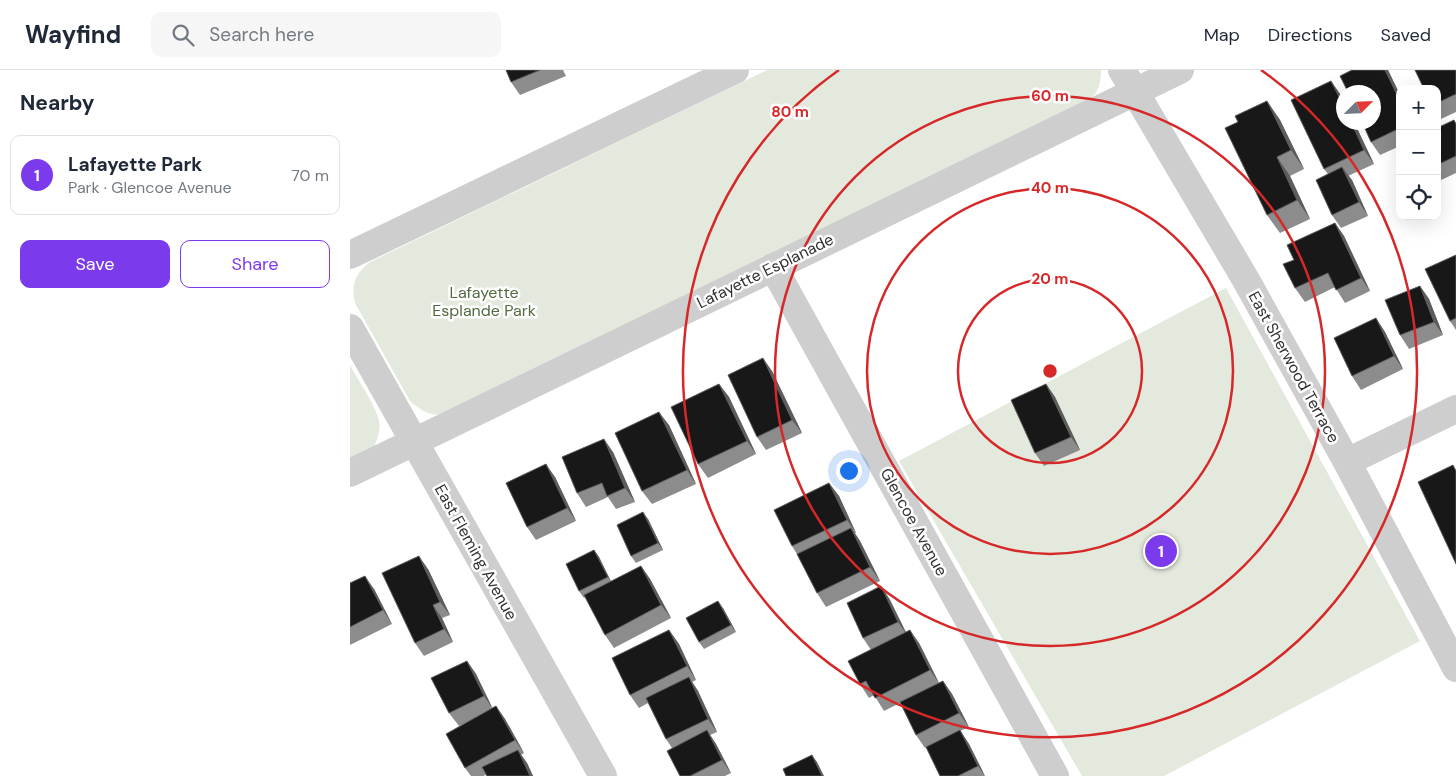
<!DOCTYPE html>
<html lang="en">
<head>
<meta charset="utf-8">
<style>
  :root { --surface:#fff; --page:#f6f6f7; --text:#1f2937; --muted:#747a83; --line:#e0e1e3; --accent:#7c3aed }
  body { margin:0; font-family:"DM Sans",sans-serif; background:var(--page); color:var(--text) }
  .controls { position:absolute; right:15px; top:15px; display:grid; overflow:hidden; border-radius:10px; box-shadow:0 5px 20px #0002 }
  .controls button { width:45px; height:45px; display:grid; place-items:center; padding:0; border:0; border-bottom:1px solid var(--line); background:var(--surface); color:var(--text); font:25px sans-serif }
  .compass { position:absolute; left:986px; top:15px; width:45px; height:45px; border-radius:50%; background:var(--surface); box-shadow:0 5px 20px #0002; rotate:66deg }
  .you { position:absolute; left:498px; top:400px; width:18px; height:18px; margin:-12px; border:4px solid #fff; border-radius:50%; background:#1a73e8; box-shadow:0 0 0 8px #1a73e833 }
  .badge { display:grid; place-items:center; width:32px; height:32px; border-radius:50%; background:var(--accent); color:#fff; font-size:16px; font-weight:700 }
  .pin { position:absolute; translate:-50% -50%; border:2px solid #fff; box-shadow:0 1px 5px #0006 }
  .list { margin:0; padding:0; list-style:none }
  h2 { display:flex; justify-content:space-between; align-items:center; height:65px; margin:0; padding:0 20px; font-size:21px }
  h2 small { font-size:16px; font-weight:400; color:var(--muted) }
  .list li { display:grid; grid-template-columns:32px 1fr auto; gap:15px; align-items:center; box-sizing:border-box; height:80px; margin:0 10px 10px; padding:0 10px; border:1px solid var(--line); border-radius:10px }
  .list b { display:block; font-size:19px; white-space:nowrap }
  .list p { margin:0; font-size:16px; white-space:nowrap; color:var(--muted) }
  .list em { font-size:16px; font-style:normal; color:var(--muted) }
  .actions { display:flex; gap:10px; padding:15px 20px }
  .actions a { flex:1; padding:11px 0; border:1px solid var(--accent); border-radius:10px; text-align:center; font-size:18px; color:var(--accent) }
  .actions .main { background:var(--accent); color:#fff }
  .icon { flex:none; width:28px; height:28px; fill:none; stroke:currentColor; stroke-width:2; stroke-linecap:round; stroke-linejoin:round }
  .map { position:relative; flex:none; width:1106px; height:706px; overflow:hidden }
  header { display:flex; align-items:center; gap:30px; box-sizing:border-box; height:70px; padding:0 25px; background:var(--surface); border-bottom:1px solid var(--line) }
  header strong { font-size:24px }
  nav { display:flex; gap:28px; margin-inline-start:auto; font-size:18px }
  .search { width:350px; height:45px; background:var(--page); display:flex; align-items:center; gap:12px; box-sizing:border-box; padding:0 18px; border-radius:10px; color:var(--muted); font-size:19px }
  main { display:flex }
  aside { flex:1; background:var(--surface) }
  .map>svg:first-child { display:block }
</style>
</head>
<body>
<header>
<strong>Wayfind</strong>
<div class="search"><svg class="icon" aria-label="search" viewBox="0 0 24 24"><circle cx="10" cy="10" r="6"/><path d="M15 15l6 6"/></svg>Search here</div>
<nav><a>Map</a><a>Directions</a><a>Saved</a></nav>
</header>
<main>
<aside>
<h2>Nearby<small></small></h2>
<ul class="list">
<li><span class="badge">1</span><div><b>Lafayette Park</b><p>Park · Glencoe Avenue</p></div><em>70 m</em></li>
</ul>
<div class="actions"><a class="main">Save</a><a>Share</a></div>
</aside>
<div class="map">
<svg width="1106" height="706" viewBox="0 0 1106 706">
  <rect width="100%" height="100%" fill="#fff"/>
  <path fill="#e3e9dd" d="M 417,0 L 751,0 C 751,13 749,21 739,31 L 90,345 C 75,344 71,340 60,331 L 5,233 C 1,214 5,204 20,192 Z
    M 876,218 L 1070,571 L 814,706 L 732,706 L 549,391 Z
    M 0,295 C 7,309 27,337 29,351 C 31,360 27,369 24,377 L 0,392 Z"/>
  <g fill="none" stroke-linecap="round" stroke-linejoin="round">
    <path stroke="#cecece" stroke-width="28" d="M 772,0 L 896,210 L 997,392 L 1106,598
      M 0,185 L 385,0
      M 423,197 L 705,706
      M 0,258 L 253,706
      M 997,392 L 1106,339
      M 0,403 L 830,0"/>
  </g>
  <path fill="#8c8c8c" d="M 156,0 L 213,0 L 216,6 L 170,25 L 161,12 Z
    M 1038,0 L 1050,25 L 1050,76 L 1030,85 L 1021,72 Z
    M 1106,0 L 1106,42 L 1091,49 L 1087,43 L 1087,19 Z
    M 981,11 L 990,24 L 994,30 L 994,52 L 1004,52 L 1024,94 L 998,106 L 1002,110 L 1018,146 L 991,158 L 982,145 L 978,104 L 974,99 Z
    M 917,31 L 930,50 L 954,99 L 940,106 L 960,149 L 930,163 L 917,145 L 888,52 Z
    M 1106,53 L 1106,103 L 1087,112 L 1087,58 Z
    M 985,153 L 994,166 L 1020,221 L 995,233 L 985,217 L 955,232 L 945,218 L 944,190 Z
    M 1106,185 L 1106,260 L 1100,251 Z
    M 1070,216 L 1079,229 L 1093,265 L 1059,279 L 1050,265 Z
    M 1026,248 L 1035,262 L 1053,299 L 1011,320 L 1002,306 Z
    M 422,301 L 452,363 L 416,380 L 407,367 Z
    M 369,314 L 379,327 L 406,384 L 358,408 L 348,394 Z
    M 696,314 L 705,327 L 730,380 L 694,396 L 685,383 Z
    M 319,355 L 346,414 L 302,434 L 292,421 Z
    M 263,382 L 285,432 L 266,439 L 258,427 L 236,437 L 227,423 Z
    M 205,407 L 226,451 L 186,470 L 177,457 Z
    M 479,413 L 489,426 L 506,463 L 505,463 L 510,471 L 530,511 L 476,537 L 467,523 L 447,484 L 442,476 Z
    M 298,449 L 313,480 L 286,493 L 281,486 Z
    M 244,480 L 249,487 L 261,511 L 291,496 L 300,509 L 321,548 L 264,578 L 255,565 L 235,527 L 234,528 L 229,521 Z
    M 78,499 L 100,545 L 92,548 L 103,572 L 74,586 L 65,573 Z
    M 0,513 L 24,519 L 42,554 L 0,575 Z
    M 531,516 L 540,530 L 556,562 L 569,573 L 589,613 L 593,611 L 602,624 L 619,657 L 610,661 L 619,674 L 635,706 L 590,706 L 576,677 L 575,678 L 566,665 L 550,633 L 534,641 L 524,625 L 519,628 L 510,614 L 521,580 L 513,568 Z
    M 373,538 L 386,562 L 354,579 L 349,572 Z
    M 319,560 L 329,574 L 346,610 L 342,612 L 348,621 L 367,662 L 360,665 L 366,674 L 381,703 L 375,706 L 330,706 L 322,678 L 316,669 L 298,633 L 289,638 L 280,625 Z
    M 117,591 L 126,604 L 142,638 L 146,636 L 155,649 L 174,683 L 171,685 L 177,693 L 183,706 L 136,706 L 136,705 L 133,706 L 121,706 L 115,698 L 116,653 L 109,656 L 99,643 Z"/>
  <path fill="#5d5d5d" d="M 1035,0 L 1038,0 L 1050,25 L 1050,31 Z
    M 981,11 L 990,24 L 994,30 L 994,37 Z
    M 917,31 L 930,50 L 954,99 L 941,80 Z
    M 1001,52 L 1004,52 L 1024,94 L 1014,80 Z
    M 927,87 L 940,106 L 960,149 L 947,130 Z
    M 992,97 L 1002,110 L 1018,146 L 1009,132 Z
    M 985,153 L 994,166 L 1020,221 L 1011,208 Z
    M 1070,216 L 1079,229 L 1093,265 L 1084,252 Z
    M 1026,248 L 1035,262 L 1053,299 L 1044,286 Z
    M 413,288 L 422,301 L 452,363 L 442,350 Z
    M 369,314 L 379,327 L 406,384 L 397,371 Z
    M 696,314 L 705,327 L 730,380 L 721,367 Z
    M 309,342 L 319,355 L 346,414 L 337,400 Z
    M 254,369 L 263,382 L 285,432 L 275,418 Z
    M 196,394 L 205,407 L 226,451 L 217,438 Z
    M 479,413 L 489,426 L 506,463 L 497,450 Z
    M 293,442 L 298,449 L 313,480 L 308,473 Z
    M 501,458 L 510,471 L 530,511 L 520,497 Z
    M 244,480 L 249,487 L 262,514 L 258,507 Z
    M 69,486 L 78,499 L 100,545 L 90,532 Z
    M 291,496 L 300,509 L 321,548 L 311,535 Z
    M 15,506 L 24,519 L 42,554 L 33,540 Z
    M 531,516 L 540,530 L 557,565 L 548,552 Z
    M 368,531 L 373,538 L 386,562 L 381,555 Z
    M 83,535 L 92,548 L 103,572 L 94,559 Z
    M 319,560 L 329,574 L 346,610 L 337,596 Z
    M 560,560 L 569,573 L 589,613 L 580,600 Z
    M 117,591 L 126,604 L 143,639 L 134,626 Z
    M 339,607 L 348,621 L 367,662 L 358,649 Z
    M 593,611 L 602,624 L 619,657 L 609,643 Z
    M 146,636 L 155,649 L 174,683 L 165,670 Z
    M 357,660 L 366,674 L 381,703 L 372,690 Z
    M 610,660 L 619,674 L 635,706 L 628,696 Z
    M 168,680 L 177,693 L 183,706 L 180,706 Z
    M 462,685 L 467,692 L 474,706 L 472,706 Z"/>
  <path fill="#181818" stroke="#5d5d5d" d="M 156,0 L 190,0 L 161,12 Z
    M 1002,0 L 1035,0 L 1050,31 L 1050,58 L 1021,72 L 1012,52 L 1024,52 L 1024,22 L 998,22 L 990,6 Z
    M 1065,0 L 1106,0 L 1106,24 L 1087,33 L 1087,19 L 1074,19 Z
    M 981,11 L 994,37 L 994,52 L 1001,52 L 1014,80 L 974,99 L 941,30 Z
    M 917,31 L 941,80 L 927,87 L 947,130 L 917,145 L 875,58 L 888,52 L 885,46 Z
    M 1104,50 L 1106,54 L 1106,86 L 1087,95 L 1087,58 Z
    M 992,97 L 1009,132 L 982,145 L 966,110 Z
    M 985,153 L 1011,208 L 986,220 L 978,203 L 945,218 L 933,194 L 944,190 L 937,175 Z
    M 1106,185 L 1106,248 L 1100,251 L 1075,199 Z
    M 1070,216 L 1084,252 L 1050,265 L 1035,230 Z
    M 1026,248 L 1044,286 L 1002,306 L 984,268 Z
    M 413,288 L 442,350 L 407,367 L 378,305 Z
    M 369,314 L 397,371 L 348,394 L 321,337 Z
    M 696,314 L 721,367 L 685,383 L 661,330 Z
    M 309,342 L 337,400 L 292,421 L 265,363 Z
    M 254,369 L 275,418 L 257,426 L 252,413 L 227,423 L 212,387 Z
    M 196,394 L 217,438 L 177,457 L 156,413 Z
    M 1103,395 L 1106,401 L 1106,494 L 1068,412 Z
    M 479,413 L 497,450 L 442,476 L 424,440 Z
    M 293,442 L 308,473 L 281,486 L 267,455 Z
    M 501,458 L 520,497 L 467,523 L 447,484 Z
    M 244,480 L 258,507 L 229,521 L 216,494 Z
    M 69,486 L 90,532 L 83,535 L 94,559 L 65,573 L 32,503 Z
    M 291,496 L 311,535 L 255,565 L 234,525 Z
    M 15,506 L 33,540 L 0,557 L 0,513 Z
    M 531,516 L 548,552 L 513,568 L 497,533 Z
    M 368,531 L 381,555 L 349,572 L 336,548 Z
    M 319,560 L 337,596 L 280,625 L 262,588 Z
    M 560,560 L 580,600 L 525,628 L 516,611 L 510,614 L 498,591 Z
    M 117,591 L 134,626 L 99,643 L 81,608 Z
    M 339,607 L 358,649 L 316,669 L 296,628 Z
    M 593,611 L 609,643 L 566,665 L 550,632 Z
    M 146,636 L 165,670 L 115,698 L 96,664 Z
    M 357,660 L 372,690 L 340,706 L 330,706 L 317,681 Z
    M 610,660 L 628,696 L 608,706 L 590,706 L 576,677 Z
    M 168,680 L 180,706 L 137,706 L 132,697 Z
    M 462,685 L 472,706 L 436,706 L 433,699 Z"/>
  <g fill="none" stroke="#d62828" stroke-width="2.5">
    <circle cx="700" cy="301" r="92"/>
    <circle cx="700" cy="301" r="183"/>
    <circle cx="700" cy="301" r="275"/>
    <path d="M911 0A367 367 0 1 1 489 0"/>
  </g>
  <g text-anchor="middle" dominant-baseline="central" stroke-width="5" stroke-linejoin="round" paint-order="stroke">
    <g font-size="16" fill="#313131" stroke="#fff">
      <text transform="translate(415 201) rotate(-26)">Lafayette Esplanade</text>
      <text transform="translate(944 297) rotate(61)">East Sherwood Terrace</text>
      <text transform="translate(564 452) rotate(61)">Glencoe Avenue</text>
      <text transform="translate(126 482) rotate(61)">East Fleming Avenue</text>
    </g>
    <g font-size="16" fill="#526a40" stroke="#fff">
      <text x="134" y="222">Lafayette<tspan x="134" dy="18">Esplande Park</tspan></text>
    </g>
  </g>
  <circle cx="700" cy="301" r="8" fill="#d62828" stroke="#fff" stroke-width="2.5"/>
  <g font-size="15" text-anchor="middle" font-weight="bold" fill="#d62828" stroke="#fff" stroke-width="5" stroke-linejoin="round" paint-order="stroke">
    <text x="700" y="31">60 m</text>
    <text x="440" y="47">80 m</text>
    <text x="700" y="123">40 m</text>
    <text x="700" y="214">20 m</text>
  </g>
</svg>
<div class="controls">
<button>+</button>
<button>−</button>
<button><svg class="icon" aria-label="locate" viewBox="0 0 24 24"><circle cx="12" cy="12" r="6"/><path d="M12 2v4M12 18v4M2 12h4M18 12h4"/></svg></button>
</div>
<svg class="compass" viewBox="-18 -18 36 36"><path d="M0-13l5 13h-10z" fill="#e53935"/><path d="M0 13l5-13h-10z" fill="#747a83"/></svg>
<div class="you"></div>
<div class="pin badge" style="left:811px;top:481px">1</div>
</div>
</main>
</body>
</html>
